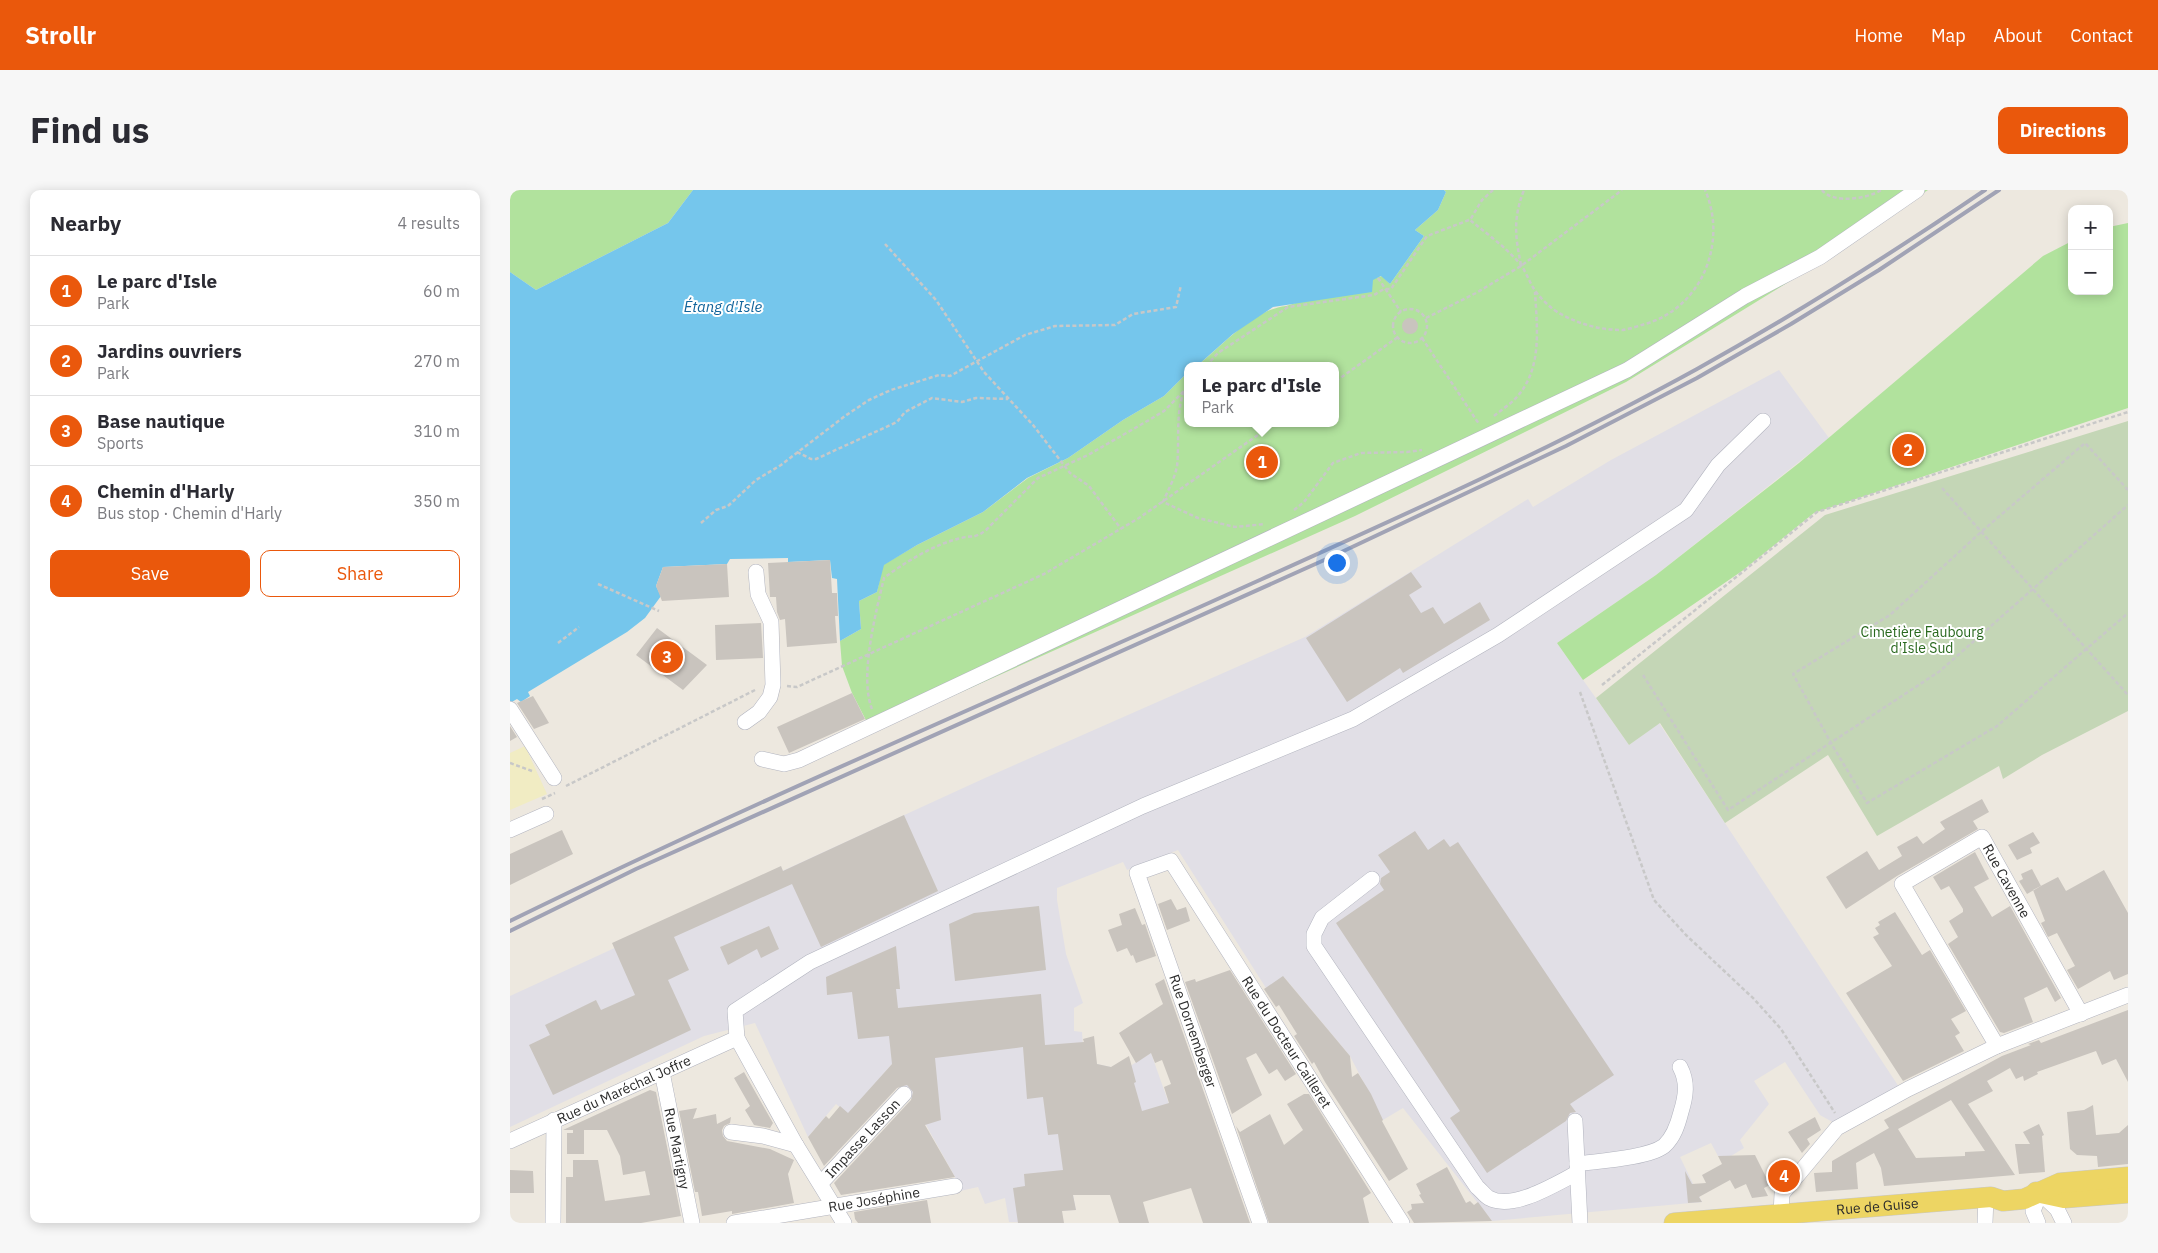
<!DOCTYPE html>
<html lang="en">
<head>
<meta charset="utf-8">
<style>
  :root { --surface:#fff; --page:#f7f7f7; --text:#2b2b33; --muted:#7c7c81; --line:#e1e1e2; --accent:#ea580c }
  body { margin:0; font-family:"IBM Plex Sans",sans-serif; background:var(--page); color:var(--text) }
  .controls { position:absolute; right:15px; top:15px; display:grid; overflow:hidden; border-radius:10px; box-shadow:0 2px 12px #0003 }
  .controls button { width:45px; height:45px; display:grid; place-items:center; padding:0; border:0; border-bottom:1px solid var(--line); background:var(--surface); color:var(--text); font:25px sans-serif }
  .you { position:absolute; left:826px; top:372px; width:18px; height:18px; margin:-12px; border:4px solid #fff; border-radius:50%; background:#1a73e8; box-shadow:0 0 0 8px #1a73e833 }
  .badge { display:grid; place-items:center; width:32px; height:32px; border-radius:50%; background:var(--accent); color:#fff; font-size:16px; font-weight:700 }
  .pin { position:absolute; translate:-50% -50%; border:2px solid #fff; box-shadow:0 1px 5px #0006 }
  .popup { position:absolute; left:674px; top:172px; width:155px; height:65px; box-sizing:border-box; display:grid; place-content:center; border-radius:10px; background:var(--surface); filter:drop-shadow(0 1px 4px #0005); font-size:16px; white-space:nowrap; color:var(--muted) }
  .popup b { font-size:19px; color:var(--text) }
  .popup::after { content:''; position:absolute; left:50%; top:100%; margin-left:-10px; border:10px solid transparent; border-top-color:var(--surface) }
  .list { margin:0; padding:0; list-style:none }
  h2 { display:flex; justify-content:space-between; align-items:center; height:65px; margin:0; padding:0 20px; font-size:21px }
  h2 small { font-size:16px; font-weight:400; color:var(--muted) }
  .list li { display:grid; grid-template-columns:32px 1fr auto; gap:15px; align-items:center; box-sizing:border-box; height:70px; padding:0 20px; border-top:1px solid var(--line) }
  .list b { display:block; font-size:19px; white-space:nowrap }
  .list p { margin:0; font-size:16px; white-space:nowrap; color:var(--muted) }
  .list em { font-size:16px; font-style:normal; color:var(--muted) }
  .actions { display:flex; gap:10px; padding:15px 20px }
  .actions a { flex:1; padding:11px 0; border:1px solid var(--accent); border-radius:10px; text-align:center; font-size:18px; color:var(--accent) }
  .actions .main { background:var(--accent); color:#fff }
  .map { position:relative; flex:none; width:1618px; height:1033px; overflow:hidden; border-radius:10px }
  header { display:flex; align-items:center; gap:30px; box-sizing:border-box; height:70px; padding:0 25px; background:var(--accent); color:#fff }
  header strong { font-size:24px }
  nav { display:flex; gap:28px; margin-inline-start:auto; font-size:18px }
  .intro { display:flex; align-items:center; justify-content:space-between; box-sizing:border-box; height:120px; padding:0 30px }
  h1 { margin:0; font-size:35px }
  .button { padding:12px 22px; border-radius:10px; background:var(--accent); color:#fff; font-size:18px; font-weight:700 }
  main { display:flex; gap:30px; padding:0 30px }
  aside { flex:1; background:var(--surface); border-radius:10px; box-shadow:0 2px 12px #0003 }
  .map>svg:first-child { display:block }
</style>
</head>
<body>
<header>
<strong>Strollr</strong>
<nav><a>Home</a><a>Map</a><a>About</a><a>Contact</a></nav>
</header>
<div class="intro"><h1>Find us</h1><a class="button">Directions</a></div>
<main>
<aside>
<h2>Nearby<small>4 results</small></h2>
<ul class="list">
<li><span class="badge">1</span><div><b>Le parc d'Isle</b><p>Park</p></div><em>60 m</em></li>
<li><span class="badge">2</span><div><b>Jardins ouvriers</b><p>Park</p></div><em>270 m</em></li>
<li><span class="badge">3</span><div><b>Base nautique</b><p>Sports</p></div><em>310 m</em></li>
<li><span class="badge">4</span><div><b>Chemin d'Harly</b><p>Bus stop · Chemin d'Harly</p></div><em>350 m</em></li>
</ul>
<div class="actions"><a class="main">Save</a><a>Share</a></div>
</aside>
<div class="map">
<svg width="1618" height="1033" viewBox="0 0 1618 1033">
  <rect width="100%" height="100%" fill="#ede8df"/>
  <path fill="#e1dfe6" d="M 1269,180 L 1319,248 L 1146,385 L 1047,453 L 1119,555 L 1149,533 L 1389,897 L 1326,934 L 1310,925 L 1275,872 L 1244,891 L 1259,914 L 1230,950 L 1234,958 L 1221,966 L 1208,966 L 1201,953 L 1170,967 L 1192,1012 L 982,1031 L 893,918 L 873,930 L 840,866 L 774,787 L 756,798 L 668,660 L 617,680 L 613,672 L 547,698 L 547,710 L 556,764 L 573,813 L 564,818 L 564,841 L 572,842 L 574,871 L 614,880 L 641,863 L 680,974 L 563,1005 L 566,1020 L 546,1021 L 537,1033 L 499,1032 L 495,1008 L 475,1014 L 468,997 L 450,1001 L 445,987 L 382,874 L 338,924 L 326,914 L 298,947 L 245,833 L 194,846 L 0,937 L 0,806 L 475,588 L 795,447 L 1018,309 L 1023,317 L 1101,270 Z"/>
  <path fill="#b1e29d" d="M 0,0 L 183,0 L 158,33 L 26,100 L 0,82 Z
    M 934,0 L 1418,0 L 1285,88 L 1116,192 L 845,326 L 362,542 L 342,503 L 332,476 L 330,451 L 351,439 L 349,411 L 367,402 L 373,375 L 407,355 L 473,322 L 518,288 L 558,268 L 613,230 L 654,206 L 678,182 L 678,233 L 826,233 L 826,176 L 687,176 C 712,156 744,119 776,116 L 872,86 L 880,94 L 914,46 L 905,40 L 928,20 L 936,2 Z
    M 1618,33 L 1618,218 L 1304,323 L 1232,381 L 1073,490 L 1047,453 L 1146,385 L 1289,273 L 1533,66 L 1562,51 L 1562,101 L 1599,101 L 1599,37 Z"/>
  <path fill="#f1ecc3" d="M 15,556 L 37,604 L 0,620 L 0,563 Z"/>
  <path fill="#c4d6b6" d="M 1618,231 L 1618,521 L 1532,565 L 1493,589 L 1489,576 L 1367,646 L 1318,565 L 1215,633 L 1150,533 L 1119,555 L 1086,508 L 1315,325 Z"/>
  <path fill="#75c6ec" d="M 183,0 L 934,0 L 936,2 L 928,20 L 905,40 L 914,46 L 880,94 L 871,86 L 863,90 L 862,102 L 763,117 L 723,144 L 687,176 L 678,176 L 678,182 L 654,206 L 613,230 L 558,268 L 517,288 L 473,322 L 407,355 L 374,375 L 367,402 L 349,411 L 351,439 L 330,451 L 327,389 L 322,388 L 320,370 L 278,372 L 278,368 L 220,369 L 217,374 L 153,377 L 146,396 L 151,406 L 135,428 L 117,442 L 18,502 L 20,506 L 11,512 L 7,509 L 0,513 L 0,82 L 26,100 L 158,33 Z"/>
  <path fill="#c9c4be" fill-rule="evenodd" d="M892 136a8 8 0 1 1 16 0a8 8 0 1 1-16 0Z
    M 320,370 L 322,403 L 327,403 L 328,426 L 325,426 L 327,453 L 277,457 L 275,429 L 270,430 L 267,422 L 266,407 L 260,407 L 258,373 Z
    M 217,374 L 219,407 L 152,411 L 146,396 L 153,377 Z
    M 901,382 L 912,397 L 899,405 L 911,423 L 923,417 L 934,434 L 970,412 L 980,430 L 893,483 L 890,478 L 837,512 L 796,448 Z
    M 251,433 L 253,468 L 206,470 L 205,435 Z
    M 147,438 L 197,475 L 173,500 L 126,465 Z
    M 342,503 L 355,529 L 279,563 L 267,537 Z
    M 23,506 L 39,533 L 24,539 L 7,513 Z
    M 0,536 L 7,547 L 0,551 Z
    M 1472,609 L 1479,622 L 1463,631 L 1468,639 L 1387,686 L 1336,719 L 1316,687 L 1357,661 L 1369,680 L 1392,666 L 1387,657 L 1407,646 L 1413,654 L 1435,639 L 1430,632 Z
    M 394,625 L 428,701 L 311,757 L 282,694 L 164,747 L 179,780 L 158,790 L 181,840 L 43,905 L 19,855 L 40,845 L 35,835 L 86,810 L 91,820 L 125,805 L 102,753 L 271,676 L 273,681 Z
    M 52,640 L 63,664 L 0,695 L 0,664 Z
    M 905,641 L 918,660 L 934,649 L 940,657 L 948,652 L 1104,885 L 1060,914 L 1066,922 L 1060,923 L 1056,931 L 977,983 L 940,928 L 950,921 L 826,733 L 874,700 L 870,694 L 871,688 L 880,682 L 868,665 Z
    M 1523,642 L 1530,653 L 1520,658 L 1522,663 L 1507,670 L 1498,655 Z
    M 1465,662 L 1479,689 L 1464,697 L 1482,727 L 1500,716 L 1551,808 L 1545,812 L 1537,797 L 1514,808 L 1523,832 L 1494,843 L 1490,842 L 1438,754 L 1448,747 L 1439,731 L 1453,722 L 1453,719 L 1439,696 L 1431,700 L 1423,687 Z
    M 1522,679 L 1531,696 L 1517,704 L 1509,691 L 1513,689 L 1511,684 Z
    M 1594,680 L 1618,723 L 1618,784 L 1604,790 L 1600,781 L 1568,799 L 1557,780 L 1565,776 L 1547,743 L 1538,747 L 1531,733 L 1535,731 L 1523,700 L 1548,687 L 1556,701 Z
    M 661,709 L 667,720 L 676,717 L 680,731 L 657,740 L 648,714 Z
    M 529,716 L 536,780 L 445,791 L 439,734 L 464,723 Z
    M 625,718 L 632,735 L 635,734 L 646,766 L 626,773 L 623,765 L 621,766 L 617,758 L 607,762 L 598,740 L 612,735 L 609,724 Z
    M 1385,722 L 1412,765 L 1420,760 L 1456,821 L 1441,829 L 1450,843 L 1445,846 L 1454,861 L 1393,891 L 1336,803 L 1382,776 L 1363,747 L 1369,744 L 1365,738 L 1370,735 L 1368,732 Z
    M 259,736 L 269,759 L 251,768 L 247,759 L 218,775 L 210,757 Z
    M 386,756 L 390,799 L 386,799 L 388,818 L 531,804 L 535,855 L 574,852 L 573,849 L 584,846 L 587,874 L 601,877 L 619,866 L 626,892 L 624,893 L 632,921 L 659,913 L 654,897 L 661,894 L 652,870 L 645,873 L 641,863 L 626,873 L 609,843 L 653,814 L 645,794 L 654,789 L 740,1033 L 693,1033 L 681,998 L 633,1012 L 639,1033 L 609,1033 L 600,1005 L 563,1005 L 566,1020 L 552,1021 L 554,1033 L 508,1033 L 503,998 L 515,996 L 514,984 L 553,980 L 548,944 L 538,945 L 533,907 L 517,909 L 513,857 L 425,868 L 431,930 L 415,935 L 445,987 L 331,1005 L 324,993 L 401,910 L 403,902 L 397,895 L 387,898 L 314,976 L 298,947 L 316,926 L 319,929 L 330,916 L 338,923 L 382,874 L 379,846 L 348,849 L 342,802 L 317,805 L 316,787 Z
    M 720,780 L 786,884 L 775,891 L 767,879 L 759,884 L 746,863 L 736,868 L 752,905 L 722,924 L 675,792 L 685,789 L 686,792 Z
    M 773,786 L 840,866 L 842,887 L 848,883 L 861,904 L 873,930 L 872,931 L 898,979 L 879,991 L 815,892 L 804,872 L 802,874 L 784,846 L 787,844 L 769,815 L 766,817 L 754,799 Z
    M 1618,820 L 1618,892 L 1606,869 L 1592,875 L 1586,861 L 1527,882 L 1528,884 L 1514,891 L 1513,886 L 1506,889 L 1500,878 L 1477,891 L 1483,901 L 1458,914 L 1505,985 L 1374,996 L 1371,978 L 1364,963 L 1346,973 L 1348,999 L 1306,1002 L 1304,983 L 1322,982 L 1322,971 L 1379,938 L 1374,930 L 1492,866 L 1521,855 L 1518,854 L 1529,850 L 1531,853 ZM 1441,910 L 1475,961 L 1455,962 L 1455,966 L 1406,968 L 1388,939 Z
    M 234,882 L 263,933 L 260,938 L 244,935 L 235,920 L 240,916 L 224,888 Z
    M 140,900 L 146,902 L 171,1026 L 131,1033 L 56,1033 L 56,987 L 63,987 L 63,970 L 88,970 L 95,1011 L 140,1005 L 135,981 L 113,985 L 110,966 L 97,940 L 74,940 L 74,964 L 57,964 L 57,943 L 63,943 L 63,940 L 53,940 Z
    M 794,904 L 799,904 L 861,1003 L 853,1008 L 859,1033 L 759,1033 L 726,936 L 730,942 L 760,924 L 774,955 L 793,940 L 777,914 Z
    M 1583,915 L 1586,945 L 1609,943 L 1618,935 L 1618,974 L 1588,977 L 1587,966 L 1567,965 L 1560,959 L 1557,922 L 1574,920 Z
    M 187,918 L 183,929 L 206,924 L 207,934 L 221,927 L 220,933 L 214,936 L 212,940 L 213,946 L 217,951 L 260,959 L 284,970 L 278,984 L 284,1013 L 222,1024 L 222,1021 L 192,1026 L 188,1002 L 185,1002 L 169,921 Z
    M 1305,927 L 1311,940 L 1297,949 L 1300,954 L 1292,963 L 1278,942 Z
    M 1529,934 L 1534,945 L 1532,946 L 1535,982 L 1509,984 L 1505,954 L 1520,954 L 1513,942 Z
    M 1245,965 L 1260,995 L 1254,998 L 1258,1006 L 1242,1008 L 1236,994 L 1225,999 L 1220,990 L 1189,1007 L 1192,1012 L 1178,1013 L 1175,981 L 1182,994 L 1196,993 L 1192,985 L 1212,974 L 1208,966 Z
    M 937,977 L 956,1013 L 960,1011 L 964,1015 L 968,1012 L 982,1031 L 904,1033 L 897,1022 L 902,1019 L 901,1014 L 914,1013 L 909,1005 L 911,1004 L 906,994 Z
    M 0,980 L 23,981 L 24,1003 L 0,1003 Z
    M 417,1010 L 421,1033 L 348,1033 L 345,1029 L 344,1022 Z"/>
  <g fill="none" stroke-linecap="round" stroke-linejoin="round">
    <g stroke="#b2b4bf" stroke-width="16">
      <g id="minor">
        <path d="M 0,519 L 44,588"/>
        <path d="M 235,532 L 249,522 L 260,507 L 263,495 L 261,432 L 248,404 L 246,382"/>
        <path d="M 252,569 L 274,574 L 289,570 L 1117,180 L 1235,106 L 1310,67 L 1407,0"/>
        <path d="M 0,640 L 36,624"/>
        <path d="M 862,689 L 812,728 L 804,744 L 804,756 L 967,997 C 971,1000 975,1006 979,1008 C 1003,1021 1045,994 1067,983"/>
        <path id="s1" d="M 1487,856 L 1392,694 L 1472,647 L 1571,824"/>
        <path id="s2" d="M 152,882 L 182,1033"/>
        <path d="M 1065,931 L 1070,1033"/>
        <path d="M 221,942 L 253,946 L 286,955"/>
        <path id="s3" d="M 0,951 L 227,848"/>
        <path d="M 1067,974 C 1088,971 1138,968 1154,956 C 1164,947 1168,934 1171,922 C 1176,906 1178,892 1170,877"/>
        <path id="s4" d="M 311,993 L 394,904"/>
        <path d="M 1271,1024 L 1272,1004 L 1327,938 L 1398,899 L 1487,856 L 1618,805"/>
        <path d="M 43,1033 L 44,930"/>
        <path id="s5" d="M 224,1033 L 445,996"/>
        <path d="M 334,1033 L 286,955 L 227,848 L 225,821 L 300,772 L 633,616 L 843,529 L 988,445 L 1176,320 L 1208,275 L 1253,231"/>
        <path id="s6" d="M 750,1033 L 627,683 L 661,671 L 892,1033"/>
        <path d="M 1475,1033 L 1476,1007"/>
        <path d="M 1528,1033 L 1523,1021 L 1530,1003 L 1547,1019 L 1554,1033"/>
      </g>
    </g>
    <g stroke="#c8c8c8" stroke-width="21">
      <g id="major">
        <path d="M 1526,1002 L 1554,1008 L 1618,1003"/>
        <path id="s7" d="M 1164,1033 L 1481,1007 L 1493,1011 L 1514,1009 L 1550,993 L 1618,987"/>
      </g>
    </g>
    <path stroke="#c8c8c8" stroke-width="2.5" stroke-dasharray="4 2.5" stroke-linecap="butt" d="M 983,0 L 972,10 L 960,30 C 977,44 997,58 1011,75 C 1016,82 1019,91 1024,99 C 1029,107 1042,120 1051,124 C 1071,135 1091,140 1113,140 C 1120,139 1128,136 1135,134 C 1192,118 1218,52 1195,0
      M 1312,0 C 1322,14 1358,9 1371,0
      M 375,54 L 426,110 L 474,182 L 523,235 L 560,283 L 579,296 L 611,339
      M 1011,75 C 1005,46 1003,28 1014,0
      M 868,88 L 891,122
      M883 136a17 17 0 1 1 34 0a17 17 0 1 1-34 0Z
      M 916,128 L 966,103 L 1011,76 L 1112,0
      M 912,148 L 969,234
      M 696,176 L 708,163 L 778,117 L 864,105 L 874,99 L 881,99 L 917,46 L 959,30
      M 826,191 L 888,147
      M 678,196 C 664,213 670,253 667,276 C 665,288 658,300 653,312 L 688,328 L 725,337 L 755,334
      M 984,226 C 991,220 999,215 1005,209 C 1033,180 1027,138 1025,102
      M 287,262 L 301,269 L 306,269 L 387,232 L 395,222 L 422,208 L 452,212 L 466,208 L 498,209
      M 1432,298 L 1618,505
      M 1618,300 L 1575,253 L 1471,342 L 1380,425 L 1283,484 L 1321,553 L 1357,613 L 1487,536 L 1618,423
      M 784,320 L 794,312 L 823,273 L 851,263 L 897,262 L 912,260
      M 191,333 L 206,320 L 218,316 L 246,290 L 271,275 L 335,226 L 359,210 L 381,200 L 429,185 L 440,186 L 515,145 L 545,136 L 605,135 L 623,124 L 666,117 L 671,95
      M 88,394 L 149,421
      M 48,453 L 69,437
      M 1133,485 L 1218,620 L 1430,481 L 1618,315
      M 1092,495 L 1307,322 L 1618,222
      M 277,496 L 287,497 L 534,384 L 629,328 L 765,233
      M 1070,502 L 1144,710 L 1176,745 L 1244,809 L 1271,839 L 1325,923
      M 362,519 C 349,487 366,422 374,388 C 395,372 425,354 451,348 C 464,345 464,349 476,340 L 528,288 L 578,265 L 639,230 L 654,221 L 675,200
      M 0,573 L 22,581
      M 56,596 L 247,499
      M 32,609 L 45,603"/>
    <use href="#minor" stroke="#fff" stroke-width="15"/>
    <use href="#major" stroke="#edd563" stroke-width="20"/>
    <path stroke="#a1a3b5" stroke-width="4" d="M 0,731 C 230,618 467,517 701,412 C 865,338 1029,266 1187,179 C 1286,124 1381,64 1475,0
      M 0,741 L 126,679 L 821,367 L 1056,256 L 1187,188 L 1281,134 L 1369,80 L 1489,0"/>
  </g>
  <g text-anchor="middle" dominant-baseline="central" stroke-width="4" stroke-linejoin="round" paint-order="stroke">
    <g font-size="14" fill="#28681d" stroke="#fff">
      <text x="1412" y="442">Cimetière Faubourg<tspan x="1412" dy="16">d'Isle Sud</tspan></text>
    </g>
    <g font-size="14" fill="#2c2c2c" stroke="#fff">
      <text stroke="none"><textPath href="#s1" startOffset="331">Rue Cavenne</textPath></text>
      <text transform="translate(683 841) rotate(71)">Rue Dornemberger</text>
      <text stroke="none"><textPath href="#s6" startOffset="622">Rue du Docteur Cailleret</textPath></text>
      <text stroke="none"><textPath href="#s3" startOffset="125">Rue du Maréchal Joffre</textPath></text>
      <text stroke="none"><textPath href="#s4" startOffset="61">Impasse Lasson</textPath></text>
      <text stroke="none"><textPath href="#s2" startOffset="78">Rue Martigny</textPath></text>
      <text stroke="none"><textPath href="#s5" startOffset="142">Rue Joséphine</textPath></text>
      <text stroke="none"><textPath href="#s7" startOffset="204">Rue de Guise</textPath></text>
    </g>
    <g font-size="15" font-style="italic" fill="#11649b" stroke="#fff">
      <text x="213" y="116">Étang d'Isle</text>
    </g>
  </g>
</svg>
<div class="controls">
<button>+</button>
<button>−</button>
</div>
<div class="you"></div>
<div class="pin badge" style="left:752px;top:272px">1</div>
<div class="popup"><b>Le parc d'Isle</b>Park</div>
<div class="pin badge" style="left:1398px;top:260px">2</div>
<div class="pin badge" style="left:157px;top:467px">3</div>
<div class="pin badge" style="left:1274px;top:986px">4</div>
</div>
</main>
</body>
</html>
